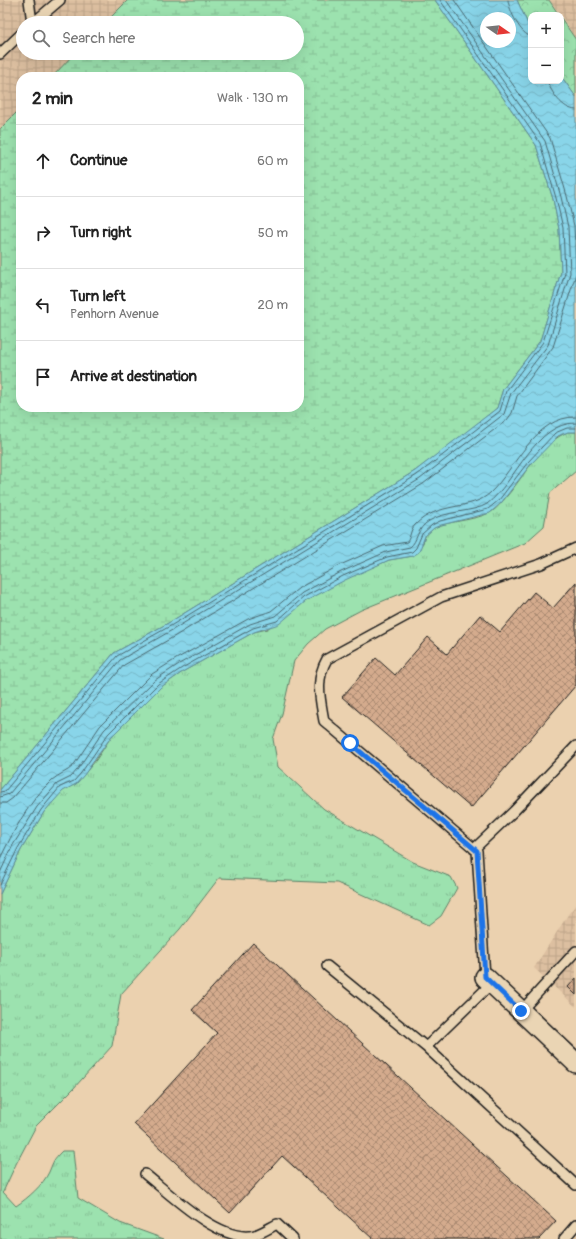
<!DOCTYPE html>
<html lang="en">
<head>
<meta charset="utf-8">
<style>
  :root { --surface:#fff; --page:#f6f6f6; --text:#222; --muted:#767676; --line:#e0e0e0 }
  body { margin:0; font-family:Pangolin,sans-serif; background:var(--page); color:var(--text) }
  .controls { position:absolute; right:12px; top:12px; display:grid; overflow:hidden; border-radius:8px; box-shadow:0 4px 16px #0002 }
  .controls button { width:36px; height:36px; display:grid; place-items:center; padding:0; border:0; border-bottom:1px solid var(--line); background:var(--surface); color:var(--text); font:20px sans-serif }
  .compass { position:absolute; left:480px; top:12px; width:36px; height:36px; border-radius:50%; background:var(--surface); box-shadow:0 4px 16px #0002; rotate:104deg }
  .stop { position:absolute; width:12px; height:12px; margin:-9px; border:3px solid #1a73e8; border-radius:50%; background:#fff }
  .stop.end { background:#1a73e8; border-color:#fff; box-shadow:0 1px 4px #0008 }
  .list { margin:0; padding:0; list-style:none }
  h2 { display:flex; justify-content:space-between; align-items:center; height:52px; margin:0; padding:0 16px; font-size:17px }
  h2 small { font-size:13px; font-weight:400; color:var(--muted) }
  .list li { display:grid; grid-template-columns:26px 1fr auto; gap:12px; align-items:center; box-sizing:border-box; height:72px; padding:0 16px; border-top:1px solid var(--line) }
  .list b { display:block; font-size:15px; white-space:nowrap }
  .list p { margin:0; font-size:13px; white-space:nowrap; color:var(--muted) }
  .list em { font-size:13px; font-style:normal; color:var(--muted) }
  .icon { flex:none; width:22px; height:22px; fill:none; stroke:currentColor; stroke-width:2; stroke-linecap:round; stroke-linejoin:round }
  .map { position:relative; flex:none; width:576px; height:1239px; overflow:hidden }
  .search { position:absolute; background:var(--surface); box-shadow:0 4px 16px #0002; left:16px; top:16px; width:288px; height:44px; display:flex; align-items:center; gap:10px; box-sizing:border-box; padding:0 14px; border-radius:22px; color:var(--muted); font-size:15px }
  .panel { position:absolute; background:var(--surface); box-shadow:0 4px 16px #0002; left:16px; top:72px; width:288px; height:340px; border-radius:16px }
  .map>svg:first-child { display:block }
</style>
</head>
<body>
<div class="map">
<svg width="576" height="1239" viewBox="0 0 576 1239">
  <defs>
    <pattern id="industrial-grid" width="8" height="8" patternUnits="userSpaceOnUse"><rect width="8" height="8" fill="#dcbfa0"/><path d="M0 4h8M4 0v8" fill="none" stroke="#bca489"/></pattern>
    <pattern id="grass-tufts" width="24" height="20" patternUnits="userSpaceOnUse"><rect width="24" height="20" fill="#9ce2af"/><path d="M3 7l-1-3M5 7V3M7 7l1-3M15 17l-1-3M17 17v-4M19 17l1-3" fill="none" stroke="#86c196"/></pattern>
    <pattern id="forest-crowns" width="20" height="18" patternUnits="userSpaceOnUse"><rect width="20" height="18" fill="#9ce2af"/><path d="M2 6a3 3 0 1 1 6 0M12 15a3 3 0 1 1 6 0" fill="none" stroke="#86c196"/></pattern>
    <pattern id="wetland-marsh" width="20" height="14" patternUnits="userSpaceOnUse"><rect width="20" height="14" fill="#9ce2af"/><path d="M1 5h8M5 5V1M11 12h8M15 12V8" fill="none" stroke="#86c196"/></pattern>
    <pattern id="water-waves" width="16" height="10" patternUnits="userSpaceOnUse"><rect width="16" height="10" fill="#89d5e9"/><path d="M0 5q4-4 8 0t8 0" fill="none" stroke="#76b6c7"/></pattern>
    <pattern id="building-cross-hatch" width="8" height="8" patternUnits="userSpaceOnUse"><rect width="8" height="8" fill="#d4ab8d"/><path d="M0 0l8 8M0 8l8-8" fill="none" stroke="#ab8a72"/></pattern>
  </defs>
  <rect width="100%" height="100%" fill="#ebd1af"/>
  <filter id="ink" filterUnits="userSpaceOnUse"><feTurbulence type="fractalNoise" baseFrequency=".025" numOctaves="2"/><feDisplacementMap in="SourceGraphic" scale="8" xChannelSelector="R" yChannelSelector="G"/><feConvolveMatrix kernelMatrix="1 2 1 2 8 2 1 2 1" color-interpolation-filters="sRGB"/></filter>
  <g filter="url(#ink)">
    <path fill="url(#industrial-grid)" d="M 0,0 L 128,0 L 105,23 L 23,23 L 23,53 L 75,53 L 52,77 L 21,77 L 21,108 L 0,129 Z
      M 549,0 L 576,0 L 576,40 L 561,15 Z
      M 576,905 L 576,1007 L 534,968 L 569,913 Z"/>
    <path fill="url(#grass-tufts)" stroke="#5c7f66" d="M 568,432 L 576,432 L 576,471 L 550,493 L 544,526 L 525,543 L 361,610 L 325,629 L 308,644 L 294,661 L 282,714 L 273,739 L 278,767 L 324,809 L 413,862 L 451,877 L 457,888 L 441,916 L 429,925 L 337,883 L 219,878 L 180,929 L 121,994 L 112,1046 L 73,1089 L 36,1126 L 16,1164 L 3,1192 L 16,1206 C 28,1198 43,1185 49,1172 C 54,1160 53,1160 62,1151 L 73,1151 L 78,1198 L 120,1223 L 164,1239 L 0,1239 L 0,894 L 21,850 L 44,812 L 63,790 L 76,784 L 96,760 L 111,737 L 161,687 L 184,671 L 254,632 L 267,629 L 306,601 L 345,579 L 389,560 L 413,556 L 423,543 L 425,536 L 434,528 L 441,525 C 455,521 477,519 489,513 C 496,510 502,502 507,496 C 524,476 543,441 568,432 Z"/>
    <path fill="url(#forest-crowns)" stroke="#5c7f66" d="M 517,0 L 549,0 L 559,15 L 531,15 L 531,31 Z
      M 561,18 L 576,40 L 576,97 L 561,76 Z"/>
    <path fill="url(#wetland-marsh)" stroke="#5c7f66" d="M 128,0 L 435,0 L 536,145 L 553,199 L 559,229 L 561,272 L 540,341 L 503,389 L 497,408 L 450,445 L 415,471 L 170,622 L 114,653 L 0,790 L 0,129 L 21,108 L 21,407 L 299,407 L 299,77 L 52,77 L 75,53 L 297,53 L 297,23 L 105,23 Z"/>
    <path fill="url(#water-waves)" stroke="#5d8b97" fill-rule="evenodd" d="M 435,0 L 517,0 L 531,31 L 531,81 L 561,81 L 561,76 L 576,97 L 576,432 L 568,432 L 558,436 L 531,464 L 501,503 L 490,513 L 441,525 L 434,528 L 425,536 L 419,552 L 413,556 L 389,560 L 345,580 L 306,601 L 279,624 L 254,632 L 184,671 L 161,687 L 111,737 L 84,775 L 76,784 L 63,791 L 44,812 L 21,850 L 0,894 L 0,790 L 114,653 L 170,622 L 415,471 L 497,408 L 503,389 L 540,341 L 561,272 L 559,229 L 553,199 L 536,145 ZM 486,18 L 510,18 L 510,42 L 486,42 Z"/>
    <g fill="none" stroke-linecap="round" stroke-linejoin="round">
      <path stroke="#48666e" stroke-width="1" d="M 454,0 L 550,138 L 567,196 L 574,226 L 576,270
        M 508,0 C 509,10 521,36 531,36
        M 547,81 C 552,93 562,109 576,110
        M 0,792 L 5,791 L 117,656 L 172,625 L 417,475 L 500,411 L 506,391 L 543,342 L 565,273 L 563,228 L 556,198 L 540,143 L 440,0
        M 0,797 L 9,794 L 120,660 L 174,629 L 420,479 L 504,414 L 511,393 L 548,345 L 570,273 L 568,227 L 561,197 L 545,141 L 446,0
        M 0,803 L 6,803 L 13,798 L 124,665 L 177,635 L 423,484 L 507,420 L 512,413 L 517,396 L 553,347 L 576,274
        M 0,859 C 13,832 29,801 52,780 C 59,774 67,772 73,766 L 100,726 L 152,674 L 176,659 L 248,619 L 271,611 L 299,588 L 338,566 L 383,546 L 407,542 C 411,536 410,530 415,525 C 438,501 471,511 490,493 C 516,468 535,416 576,417
        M 0,873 L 13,845 L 37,807 L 57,784 L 71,777 L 77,770 L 104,730 L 155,680 L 179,664 L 250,624 L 275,616 L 302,593 L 341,572 L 386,552 L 410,547 C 418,541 416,529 429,521 C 444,511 475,512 487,504 C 516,482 535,422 576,423
        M 0,885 L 18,848 L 41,810 L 60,787 L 74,781 L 81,773 L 108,734 L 158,684 L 182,668 L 253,628 L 277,621 L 304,597 L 343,576 L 387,557 L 412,552 L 416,548 L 422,534 L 432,525 L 440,521 L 488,509 L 499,500 L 528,462 L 555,433 L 567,428 L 576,428"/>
    </g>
    <path fill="url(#building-cross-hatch)" stroke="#1c1c1c" d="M 576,582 L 576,685 L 471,808 L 342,697 L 376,658 L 395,675 L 428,637 L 447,654 L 480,615 L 500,632 L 534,592 L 553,608 Z
      M 253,943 L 556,1221 L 539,1239 L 373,1239 L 282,1156 L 230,1213 L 134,1124 L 217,1033 L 192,1010 Z
      M 576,978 L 576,995 L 568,987 Z"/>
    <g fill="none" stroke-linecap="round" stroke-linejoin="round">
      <g stroke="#1c1c1c" stroke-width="12">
        <path id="service" d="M 29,0 L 32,23
          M 33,23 L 60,0
          M 0,54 L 23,32
          M 474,849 L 514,811 L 576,746
          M 327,966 L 426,1047
          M 485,977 L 477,851 L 324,721 C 320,698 315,680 327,659 L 441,597 L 541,564 L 576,548
          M 492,983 L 426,1047 L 576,1185
          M 521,1011 L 576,951
          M 145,1174 C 170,1194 216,1239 249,1236 C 258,1236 269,1228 277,1224 L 293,1239
          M 564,1239 L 576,1225"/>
      </g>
      <g stroke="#1c1c1c" stroke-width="22">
        <path id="minor" d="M 485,977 L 576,1063"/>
      </g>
      <use href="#service" stroke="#ead5b4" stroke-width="9"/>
      <use href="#minor" stroke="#ead5b4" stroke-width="19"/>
    </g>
  </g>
  <g fill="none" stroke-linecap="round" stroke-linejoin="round" filter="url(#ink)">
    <path stroke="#1a73e8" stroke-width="5" d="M 350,743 L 477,851 L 485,977 L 521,1011"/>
  </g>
</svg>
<div class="controls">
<button>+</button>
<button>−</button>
</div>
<svg class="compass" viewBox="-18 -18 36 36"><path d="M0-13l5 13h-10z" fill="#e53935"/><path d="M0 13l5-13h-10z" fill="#767676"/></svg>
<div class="stop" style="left:350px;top:743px"></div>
<div class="stop end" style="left:521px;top:1011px"></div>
<div class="search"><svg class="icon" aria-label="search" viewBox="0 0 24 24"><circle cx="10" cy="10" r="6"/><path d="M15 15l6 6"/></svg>Search here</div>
<section class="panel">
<h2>2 min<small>Walk · 130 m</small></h2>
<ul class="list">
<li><svg class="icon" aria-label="ahead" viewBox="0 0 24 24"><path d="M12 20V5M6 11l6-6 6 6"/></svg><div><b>Continue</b></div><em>60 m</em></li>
<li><svg class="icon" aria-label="right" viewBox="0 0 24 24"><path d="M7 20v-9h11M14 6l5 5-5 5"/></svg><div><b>Turn right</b></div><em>50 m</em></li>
<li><svg class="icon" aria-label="left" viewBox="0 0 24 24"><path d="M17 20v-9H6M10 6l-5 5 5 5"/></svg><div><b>Turn left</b><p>Penhorn Avenue</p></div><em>20 m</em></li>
<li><svg class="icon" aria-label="arrive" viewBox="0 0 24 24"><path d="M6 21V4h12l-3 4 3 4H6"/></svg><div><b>Arrive at destination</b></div></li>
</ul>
</section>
</div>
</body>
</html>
